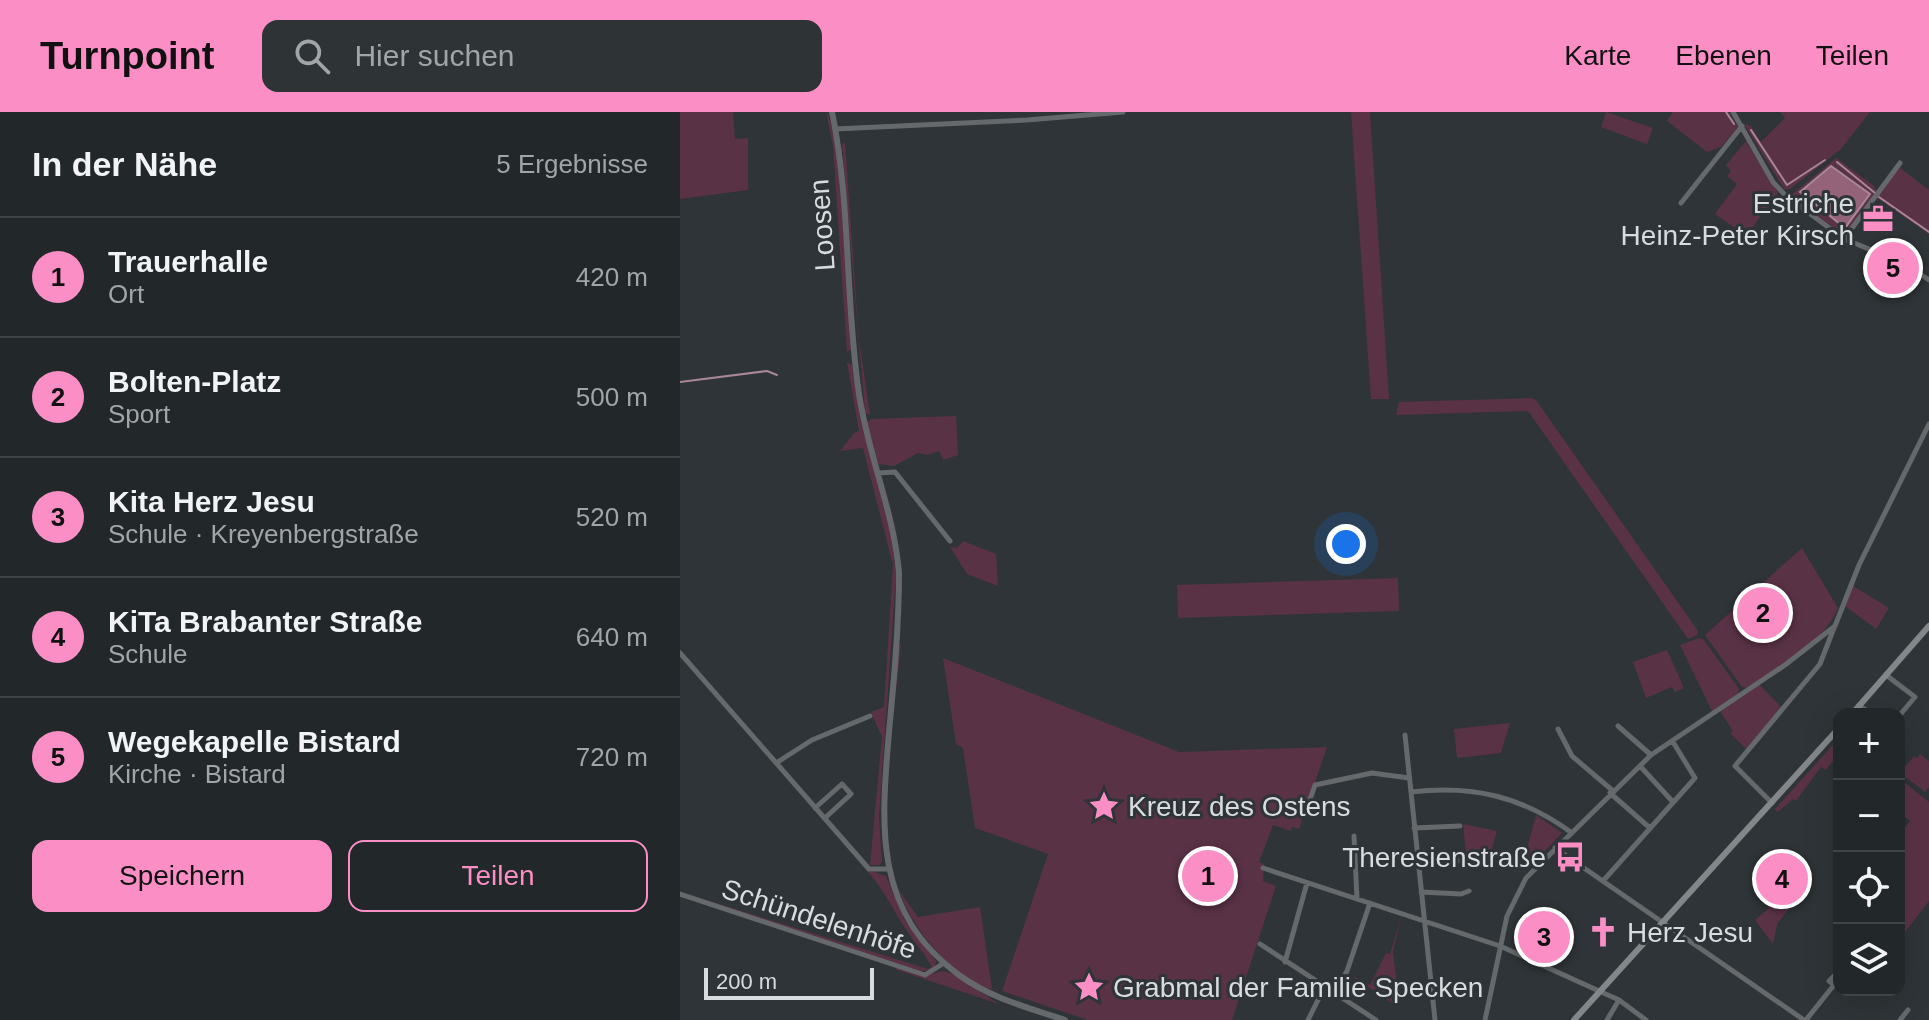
<!DOCTYPE html>
<html lang="de">
<head>
<meta charset="utf-8">
<style>
  :root { --surface:#222729; --page:#2e3335; --text:#f1f3f6; --muted:#a2a5a8; --line:#3f4446; --accent:#fb8fc5 }
  body { margin:0; font-family:Helvetica,sans-serif; background:var(--page); color:var(--text) }
  .controls { position:absolute; right:24px; bottom:24px; display:grid; overflow:hidden; border-radius:16px; box-shadow:0 8px 32px #0002 }
  .controls button { width:72px; height:72px; display:grid; place-items:center; padding:0; border:0; border-bottom:2px solid var(--line); background:var(--surface); color:var(--text); font:40px sans-serif }
  .scale { position:absolute; left:24px; bottom:20px; width:170px; box-sizing:border-box; padding-left:8px; border:4px solid #d8dcde; border-top:0; font-size:22px; line-height:28px; white-space:nowrap; color:#d8dcde; -webkit-text-stroke:6px #2e3437; paint-order:stroke }
  .you { position:absolute; left:666px; top:432px; width:28px; height:28px; margin:-20px; border:6px solid #fff; border-radius:50%; background:#1a73e8; box-shadow:0 0 0 12px #1a73e833 }
  .badge { display:grid; place-items:center; width:52px; height:52px; border-radius:50%; background:var(--accent); color:#111; font-size:26px; font-weight:700 }
  .pin { position:absolute; translate:-50% -50%; border:4px solid #fff; box-shadow:0 2px 8px #0006 }
  .list { margin:0; padding:0; list-style:none }
  h2 { display:flex; justify-content:space-between; align-items:center; height:104px; margin:0; padding:0 32px; font-size:34px }
  h2 small { font-size:26px; font-weight:400; color:var(--muted) }
  .list li { display:grid; grid-template-columns:52px 1fr auto; gap:24px; align-items:center; box-sizing:border-box; height:120px; padding:0 32px; border-top:2px solid var(--line) }
  .list b { display:block; font-size:30px; white-space:nowrap }
  .list p { margin:0; font-size:26px; white-space:nowrap; color:var(--muted) }
  .list em { font-size:26px; font-style:normal; color:var(--muted) }
  .actions { display:flex; gap:16px; padding:24px 32px }
  .actions a { flex:1; padding:18px 0; border:2px solid var(--accent); border-radius:16px; text-align:center; font-size:28px; color:var(--accent) }
  .actions .main { background:var(--accent); color:#111 }
  .icon { flex:none; width:44px; height:44px; fill:none; stroke:currentColor; stroke-width:2; stroke-linecap:round; stroke-linejoin:round }
  .map { position:relative; flex:none; width:1249px; height:908px; overflow:hidden }
  header { display:flex; align-items:center; gap:48px; box-sizing:border-box; height:112px; padding:0 40px; background:var(--accent); color:#111 }
  header strong { font-size:38px }
  nav { display:flex; gap:44px; margin-inline-start:auto; font-size:28px }
  .search { width:560px; height:72px; background:var(--page); display:flex; align-items:center; gap:20px; box-sizing:border-box; padding:0 28px; border-radius:16px; color:var(--muted); font-size:30px }
  main { display:flex }
  aside { flex:1; background:var(--surface) }
  .map>svg:first-child { display:block }
</style>
</head>
<body>
<header>
<strong>Turnpoint</strong>
<div class="search"><svg class="icon" aria-label="search" viewBox="0 0 24 24"><circle cx="10" cy="10" r="6"/><path d="M15 15l6 6"/></svg>Hier suchen</div>
<nav><a>Karte</a><a>Ebenen</a><a>Teilen</a></nav>
</header>
<main>
<aside>
<h2>In der Nähe<small>5 Ergebnisse</small></h2>
<ul class="list">
<li><span class="badge">1</span><div><b>Trauerhalle</b><p>Ort</p></div><em>420 m</em></li>
<li><span class="badge">2</span><div><b>Bolten-Platz</b><p>Sport</p></div><em>500 m</em></li>
<li><span class="badge">3</span><div><b>Kita Herz Jesu</b><p>Schule · Kreyenbergstraße</p></div><em>520 m</em></li>
<li><span class="badge">4</span><div><b>KiTa Brabanter Straße</b><p>Schule</p></div><em>640 m</em></li>
<li><span class="badge">5</span><div><b>Wegekapelle Bistard</b><p>Kirche · Bistard</p></div><em>720 m</em></li>
</ul>
<div class="actions"><a class="main">Speichern</a><a>Teilen</a></div>
</aside>
<div class="map">
<svg width="1249" height="908" viewBox="0 0 1249 908">
  <rect width="100%" height="100%" fill="#2e3437"/>
  <path fill="#5a3246" fill-rule="evenodd" d="M 0,0 L 53,0 L 55,27 L 68,26 L 68,78 L 0,87 Z
    M 146,0 C 161,15 168,202 171,238 L 167,240 L 153,34 Z
    M 671,0 L 690,0 L 709,287 L 691,287 Z
    M 926,0 L 973,16 L 967,32 L 921,15 Z
    M 993,0 L 1049,0 L 1058,15 L 1041,35 L 1027,40 L 987,9 Z
    M 1100,0 L 1190,0 L 1161,37 L 1110,77 L 1104,77 L 1064,12 L 1071,14 L 1081,30 L 1105,6 Z
    M 1066,29 L 1098,81 L 1066,124 L 1035,102 L 1057,72 L 1047,64 L 1051,59 L 1046,53 Z
    M 165,31 L 179,227 L 190,303 L 185,301 L 162,32 Z
    M 1156,46 L 1193,73 L 1197,81 L 1169,118 L 1162,122 L 1110,84 ZM 1139,67 L 1179,98 L 1176,96 L 1166,116 L 1120,81 Z
    M 1219,55 L 1249,78 L 1249,122 L 1197,86 Z
    M 167,250 L 172,253 L 180,306 L 210,415 L 216,463 L 199,705 L 202,750 L 199,753 L 190,753 L 202,625 L 191,600 L 204,595 L 213,453 L 183,336 L 160,339 L 174,321 L 179,319 Z
    M 851,286 L 856,288 L 1018,519 L 1017,523 L 1008,527 L 848,299 L 716,303 L 719,290 Z
    M 276,304 L 278,343 L 263,348 L 259,339 L 247,343 L 238,341 L 214,354 L 198,352 L 187,311 L 191,307 Z
    M 283,429 L 316,442 L 318,474 L 287,462 L 270,435 L 277,436 Z
    M 1122,436 L 1158,496 C 1143,532 1098,555 1066,576 L 1062,575 L 1025,523 Z
    M 718,466 L 719,499 L 498,506 L 497,473 Z
    M 1173,474 L 1209,496 L 1196,517 L 1165,494 Z
    M 1019,526 L 1024,528 L 1059,577 L 1058,582 L 1032,599 L 1000,533 Z
    M 221,532 C 216,593 192,720 217,774 C 222,785 232,795 238,805 L 300,795 L 312,877 C 295,875 274,858 262,845 C 192,773 205,696 213,604 C 214,584 211,549 221,532 Z
    M 987,538 L 1004,576 L 995,580 L 992,575 L 966,586 L 953,550 Z
    M 263,546 L 499,640 L 647,635 L 619,717 L 612,715 L 611,719 L 593,713 L 579,750 L 584,752 L 583,769 L 596,774 L 552,908 L 408,908 L 322,879 L 368,742 L 295,716 L 283,636 L 276,632 Z
    M 1079,572 L 1101,595 L 1066,637 L 1050,621 L 1053,619 L 1040,599 Z
    M 830,611 L 821,641 L 777,646 L 774,617 Z
    M 1159,626 L 1159,654 L 1153,649 L 1146,658 L 1141,655 L 1116,689 L 1113,687 L 1098,700 L 1095,697 Z
    M 1240,642 L 1249,649 L 1249,675 L 1245,680 L 1220,661 L 1234,644 L 1237,646 Z
    M 1219,666 L 1249,690 L 1249,789 L 1219,828 L 1219,724 L 1230,709 L 1219,700 Z
    M 856,703 L 882,721 L 848,757 L 845,755 L 841,759 Z
    M 783,712 L 817,719 L 809,746 L 786,742 Z
    M 185,757 L 206,764 L 224,807 L 256,849 L 254,858 L 240,859 L 0,780 L 248,857 L 252,855 C 245,842 235,831 227,819 C 212,797 204,776 185,757 Z
    M 1103,784 L 1115,789 L 1097,812 L 1093,832 L 1075,808 Z
    M 721,806 L 713,839 L 718,884 L 713,892 L 669,862 L 690,873 L 706,841 L 710,842 Z
    M 218,856 L 243,864 L 262,859 L 271,861 L 319,892 L 214,857 Z"/>
  <path fill="#94637a" stroke="#a88798" stroke-width="2" d="M 1151,54 L 1190,82 L 1165,116 L 1120,80 Z"/>
  <g fill="none" stroke-linecap="round" stroke-linejoin="round">
    <path stroke="#a88798" stroke-width="2" d="M 1046,0 L 1054,12
      M 1071,18 L 1107,73 L 1145,48
      M 1157,50 L 1195,81
      M 1199,85 L 1249,120
      M 0,270 L 87,259 L 97,263"/>
    <path stroke="#66696b" stroke-width="5" d="M 1053,0 L 1093,70 L 1105,83 L 1164,127 L 1219,149 L 1249,168
      M 155,17 L 347,8 L 443,0
      M 1001,91 L 1062,14
      M 1164,127 L 1220,51
      M 198,361 L 215,360 L 270,429
      M 0,541 L 189,757 L 207,757
      M 1206,563 L 1235,585 L 1219,604
      M 1179,593 L 1191,602
      M 938,614 L 971,643
      M 878,617 L 892,644 L 932,678
      M 725,623 L 755,908
      M 96,651 L 132,628 L 190,604
      M 960,654 L 993,690
      M 731,680 C 792,673 842,684 892,721
      M 930,681 L 970,716
      M 1092,691 L 1055,654 L 1140,552 L 1154,516
      M 135,696 L 162,672 L 171,682 L 145,706
      M 625,702 L 635,673 L 692,661 L 729,666
      M 734,716 L 780,714
      M 674,724 L 677,787
      M 875,736 L 1124,908
      M 737,750 L 796,748
      M 583,756 L 820,834 L 939,888 L 966,908
      M 923,769 L 1015,666 L 993,630
      M 741,780 L 781,782 L 789,779
      M 0,782 L 245,863 L 264,851
      M 580,832 L 696,908
      M 605,850 L 627,771
      M 1161,878 L 1165,881 L 1167,878
      M 655,880 L 667,859 L 690,791
      M 628,908 L 645,874
      M 805,908 L 827,804 L 846,766 L 971,643 L 1105,553 L 1155,514 L 1179,453 L 1249,312
      M 927,908 L 939,888
      M 1126,908 L 1154,873 L 1149,869 L 1159,859
      M 1220,908 L 1228,898"/>
    <path stroke="#66696b" stroke-width="6" d="M 152,0 C 171,92 165,189 179,282 C 188,343 214,400 219,461 C 219,514 214,567 209,620 C 201,714 193,800 279,863 C 310,886 349,896 385,908"/>
    <path stroke="#838789" stroke-width="6" d="M 1172,602 L 1249,514
      M 894,908 L 1159,616"/>
  </g>
  <defs>
    <g id="office-bare" transform="scale(2.4)"><path d="M-6-3h4V-5.5h4V-3h4V5H-6ZM-1-4.5V-3h2v-1.5ZM-6 0V1H6V0Z" fill="#fb8fc5" stroke="#2e3437" stroke-width="2.5" paint-order="stroke"/></g>
    <g id="sight-bare" transform="scale(2.4)"><path d="M0-6L1.8-2.2L6-1.7L2.9 1.2L3.7 5.4L0 3.3L-3.7 5.4L-2.9 1.2L-6-1.7L-1.8-2.2Z" fill="#fb8fc5" stroke="#2e3437" stroke-width="2.5" paint-order="stroke"/></g>
    <g id="bus-bare" transform="scale(2.4)"><path d="M-5-6H5V4H4V6H2V4H-2V6H-4V4H-5ZM-3.5-4V0h7V-4ZM-3.5 1.2v1.5H-2V1.2ZM2 1.2v1.5H3.5V1.2Z" fill="#fb8fc5" stroke="#2e3437" stroke-width="2.5" paint-order="stroke"/></g>
    <g id="church-bare" transform="scale(2.4)"><path d="M-1.2-6h2.4v3.5h3.3v2.4h-3.3V6h-2.4V-.1h-3.3v-2.4h3.3Z" fill="#fb8fc5" stroke="#2e3437" stroke-width="2.5" paint-order="stroke"/></g>
  </defs>
  <g fill-rule="evenodd">
    <use href="#office-bare" x="1198" y="107"/>
    <use href="#sight-bare" x="424" y="694"/>
    <use href="#bus-bare" x="890" y="745"/>
    <use href="#church-bare" x="923" y="820"/>
    <use href="#sight-bare" x="409" y="875"/>
  </g>
  <g text-anchor="middle" dominant-baseline="central" stroke-width="6" stroke-linejoin="round" paint-order="stroke">
    <g font-size="28" fill="#d8dcde" stroke="#2e3437" text-anchor="start">
      <text x="1174" y="91" text-anchor="end">Estriche<tspan x="1174" dy="32">Heinz-Peter Kirsch</tspan></text>
      <text x="448" y="694">Kreuz des Ostens</text>
      <text x="866" y="745" text-anchor="end">Theresienstraße</text>
      <text x="947" y="820">Herz Jesu</text>
      <text x="433" y="875">Grabmal der Familie Specken</text>
    </g>
    <g font-size="28" fill="#d8dcde" stroke="#2e3437">
      <text transform="translate(142 113) rotate(-94)">Loosen</text>
      <text transform="translate(139 807) rotate(18)">Schündelenhöfe</text>
    </g>
  </g>
</svg>
<div class="controls">
<button>+</button>
<button>−</button>
<button><svg class="icon" aria-label="locate" viewBox="0 0 24 24"><circle cx="12" cy="12" r="6"/><path d="M12 2v4M12 18v4M2 12h4M18 12h4"/></svg></button>
<button><svg class="icon" aria-label="layers" viewBox="0 0 24 24"><path d="M12 4l9 5-9 5-9-5zM3 14l9 5 9-5"/></svg></button>
</div>
<div class="scale">200 m</div>
<div class="you"></div>
<div class="pin badge" style="left:528px;top:764px">1</div>
<div class="pin badge" style="left:1083px;top:501px">2</div>
<div class="pin badge" style="left:864px;top:825px">3</div>
<div class="pin badge" style="left:1102px;top:767px">4</div>
<div class="pin badge" style="left:1213px;top:156px">5</div>
</div>
</main>
</body>
</html>
